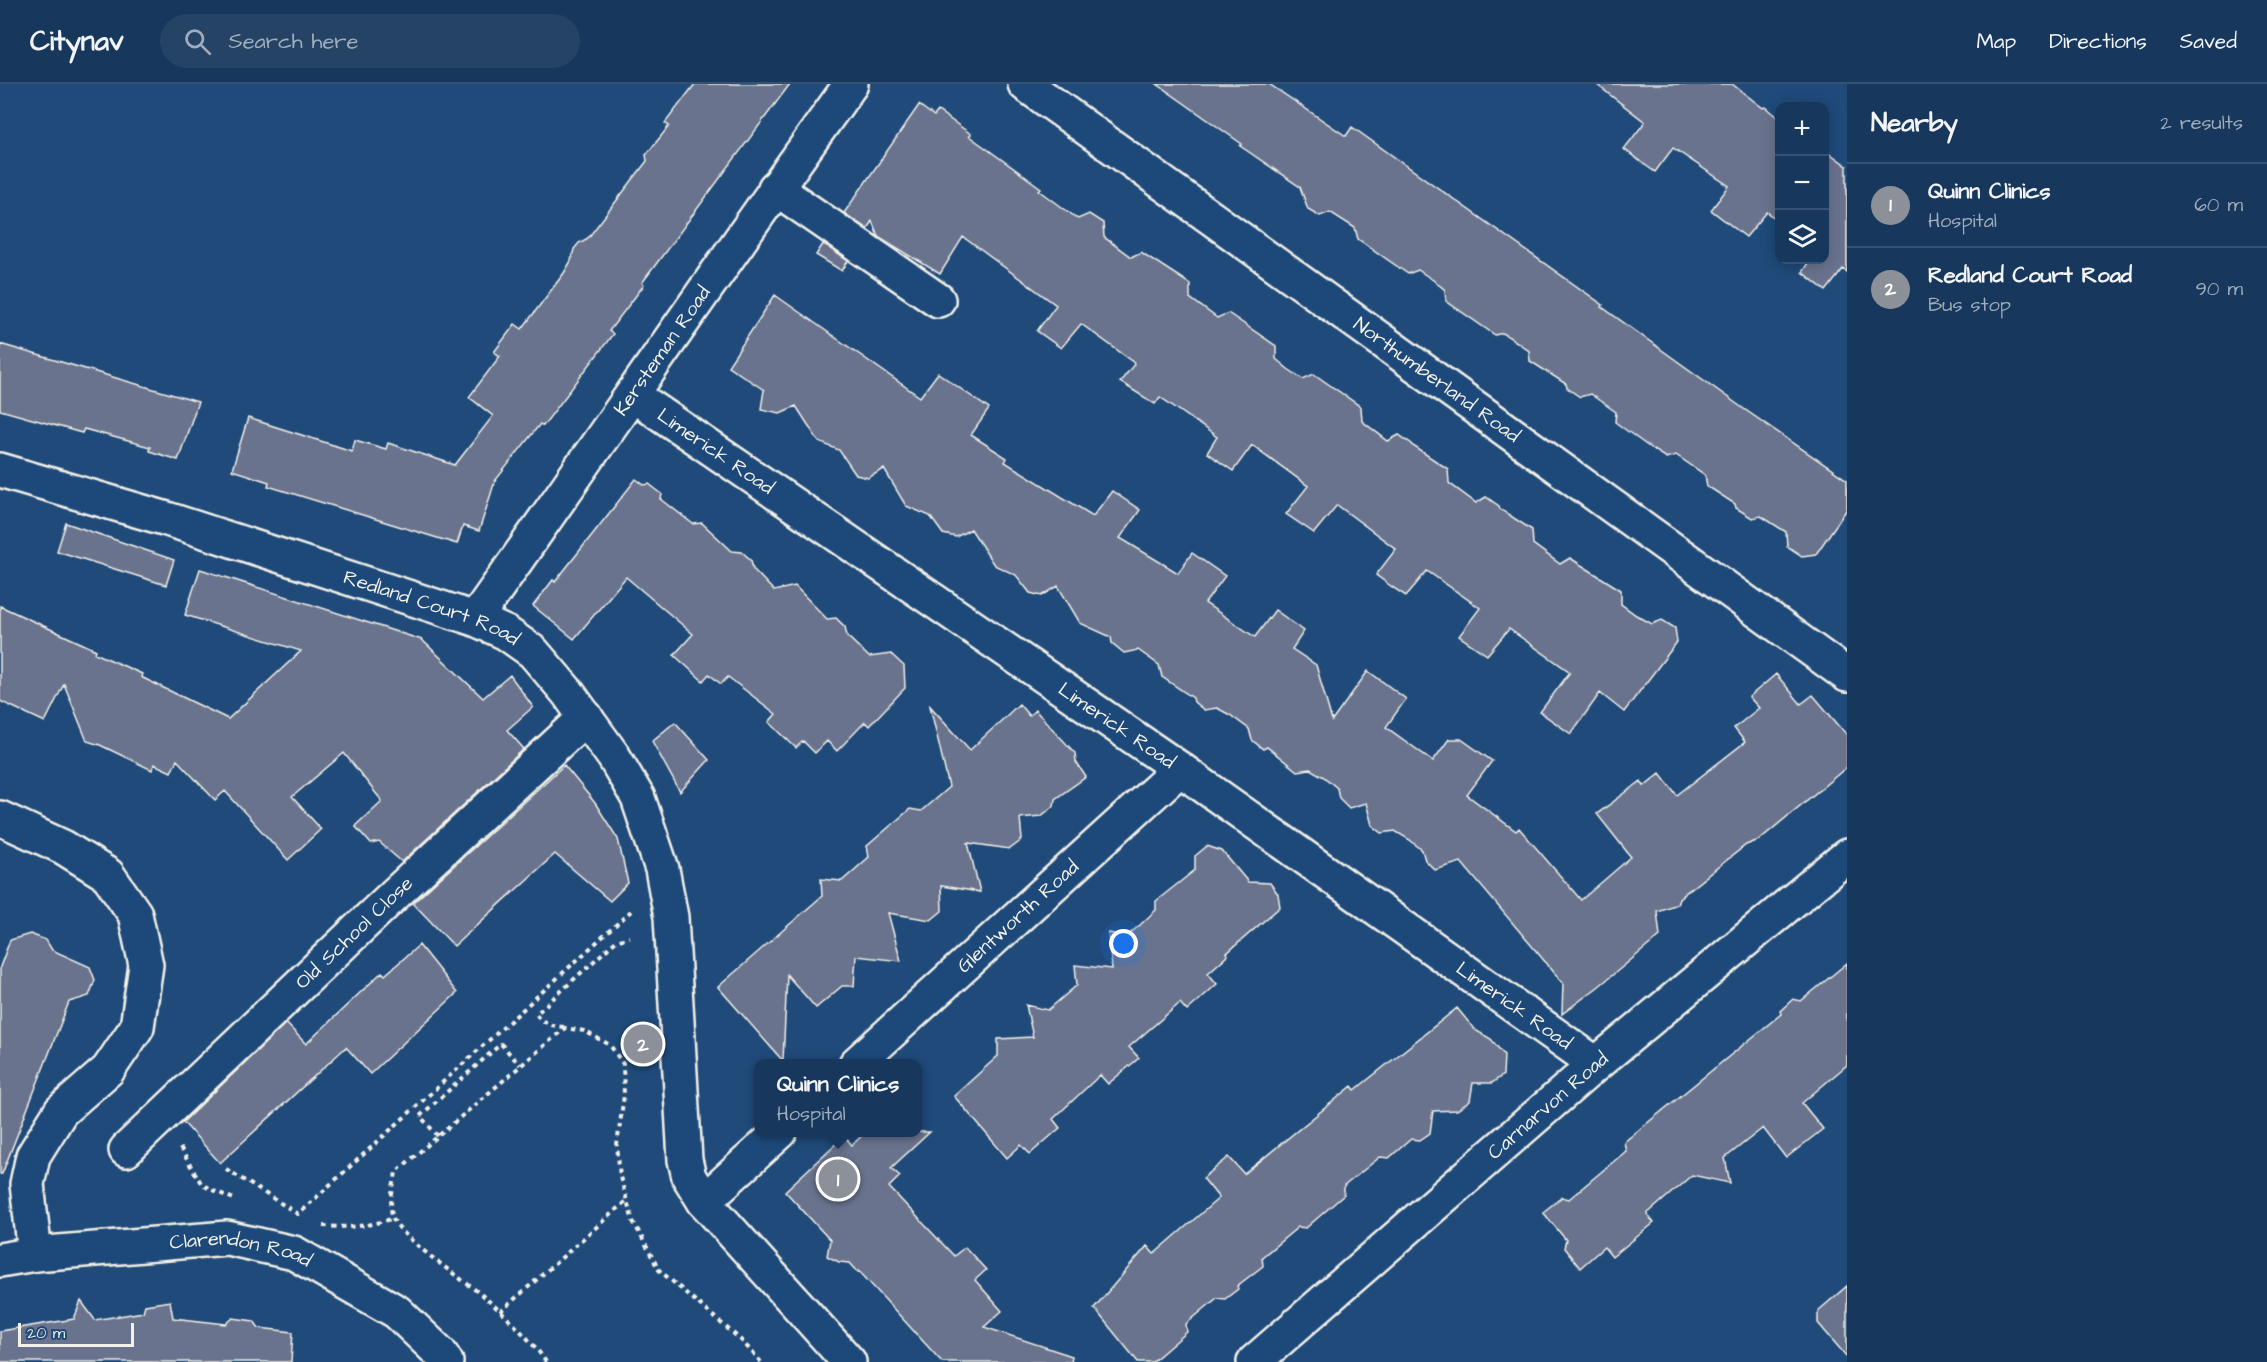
<!DOCTYPE html>
<html lang="en">
<head>
<meta charset="utf-8">
<style>
  :root { --surface:#17385c; --page:#244365; --text:#f1f3f6; --muted:#9eacbb; --line:#365272; --accent:#8c9099 }
  body { margin:0; font-family:"Architects Daughter",sans-serif; background:var(--page); color:var(--text) }
  .controls { position:absolute; right:18px; top:18px; display:grid; overflow:hidden; border-radius:12px; box-shadow:0 3px 15px #0003 }
  .controls button { width:54px; height:54px; display:grid; place-items:center; padding:0; border:0; border-bottom:2px solid var(--line); background:var(--surface); color:var(--text); font:30px sans-serif }
  .scale { position:absolute; left:18px; bottom:15px; width:116px; box-sizing:border-box; padding-left:6px; border:3px solid #f4f1e8; border-top:0; font-size:16px; line-height:21px; white-space:nowrap; color:#f4f1e8; -webkit-text-stroke:4px #1f4a7a; paint-order:stroke }
  .you { position:absolute; left:1124px; top:860px; width:21px; height:21px; margin:-15px; border:4px solid #fff; border-radius:50%; background:#1a73e8; box-shadow:0 0 0 9px #1a73e833 }
  .badge { display:grid; place-items:center; width:39px; height:39px; border-radius:50%; background:var(--accent); color:#fff; font-size:20px; font-weight:700 }
  .pin { position:absolute; translate:-50% -50%; border:3px solid #fff; box-shadow:0 2px 6px #0006 }
  .popup { position:absolute; left:754px; top:975px; width:168px; height:78px; box-sizing:border-box; display:grid; place-content:center; border-radius:12px; background:var(--surface); filter:drop-shadow(0 2px 4px #0005); font-size:20px; white-space:nowrap; color:var(--muted) }
  .popup b { font-size:22px; color:var(--text) }
  .popup::after { content:''; position:absolute; left:50%; top:100%; margin-left:-12px; border:12px solid transparent; border-top-color:var(--surface) }
  .list { margin:0; padding:0; list-style:none }
  h2 { display:flex; justify-content:space-between; align-items:center; height:78px; margin:0; padding:0 24px; font-size:26px }
  h2 small { font-size:20px; font-weight:400; color:var(--muted) }
  .list li { display:grid; grid-template-columns:39px 1fr auto; gap:18px; align-items:center; box-sizing:border-box; height:84px; padding:0 24px; border-top:2px solid var(--line) }
  .list b { display:block; font-size:22px; white-space:nowrap }
  .list p { margin:0; font-size:20px; white-space:nowrap; color:var(--muted) }
  .list em { font-size:20px; font-style:normal; color:var(--muted) }
  .icon { flex:none; width:33px; height:33px; fill:none; stroke:currentColor; stroke-width:2; stroke-linecap:round; stroke-linejoin:round }
  .map { position:relative; flex:none; width:1847px; height:1278px; overflow:hidden }
  header { display:flex; align-items:center; gap:36px; box-sizing:border-box; height:84px; padding:0 30px; background:var(--surface); border-bottom:2px solid var(--line) }
  header strong { font-size:28px }
  nav { display:flex; gap:33px; margin-inline-start:auto; font-size:21px }
  .search { width:420px; height:54px; background:var(--page); display:flex; align-items:center; gap:15px; box-sizing:border-box; padding:0 21px; border-radius:33px; color:var(--muted); font-size:22px }
  main { display:flex }
  aside { flex:1; background:var(--surface) }
  .map>svg:first-child { display:block }
</style>
</head>
<body>
<header>
<strong>Citynav</strong>
<div class="search"><svg class="icon" aria-label="search" viewBox="0 0 24 24"><circle cx="10" cy="10" r="6"/><path d="M15 15l6 6"/></svg>Search here</div>
<nav><a>Map</a><a>Directions</a><a>Saved</a></nav>
</header>
<main>
<div class="map">
<svg width="1847" height="1278" viewBox="0 0 1847 1278">
  <rect width="100%" height="100%" fill="#1f4a7a"/>
  <filter id="ink" filterUnits="userSpaceOnUse"><feTurbulence type="fractalNoise" baseFrequency=".0167" numOctaves="2"/><feDisplacementMap in="SourceGraphic" scale="12" xChannelSelector="R" yChannelSelector="G"/><feConvolveMatrix kernelMatrix="1 2 1 2 8 2 1 2 1" color-interpolation-filters="sRGB"/></filter>
  <g filter="url(#ink)">
    <path fill="#6b738e" stroke="#f4f1e8" stroke-width="1.5" d="M 695,0 L 790,0 L 642,199 L 644,201 L 609,247 L 613,250 L 543,342 L 540,340 L 495,397 L 479,447 L 463,442 L 457,460 L 268,402 L 269,398 L 232,386 L 248,334 L 352,367 L 355,356 L 386,365 L 388,359 L 455,381 L 493,332 L 469,313 L 500,272 L 494,268 L 515,240 L 522,245 L 564,189 L 571,177 L 574,165 L 579,159 L 588,154 L 647,77 L 646,71 L 669,42 L 665,39 Z
      M 1157,0 L 1269,0 L 1346,52 L 1352,43 L 1603,221 L 1602,223 L 1744,325 L 1847,396 L 1847,425 L 1816,470 L 1802,472 L 1787,462 L 1786,448 L 1761,432 L 1752,434 L 1736,424 L 1735,420 L 1707,402 L 1705,391 L 1676,371 L 1666,374 L 1653,366 L 1615,338 L 1616,328 L 1590,310 L 1580,313 L 1567,304 L 1566,300 L 1530,277 L 1529,267 L 1517,258 L 1503,249 L 1495,251 L 1446,217 L 1445,206 L 1433,196 L 1418,186 L 1408,190 L 1358,155 L 1355,144 L 1330,128 L 1320,132 L 1308,125 L 1300,103 L 1240,62 L 1242,60 Z
      M 1596,0 L 1732,0 L 1763,24 L 1766,23 L 1779,34 L 1779,137 L 1767,128 L 1746,153 L 1711,126 L 1729,102 L 1673,64 L 1655,88 L 1641,78 L 1624,65 L 1645,38 Z
      M 919,21 L 934,32 L 938,27 L 971,50 L 969,52 L 1041,104 L 1039,106 L 1078,135 L 1089,130 L 1103,139 L 1104,153 L 1131,173 L 1141,168 L 1190,200 L 1190,214 L 1217,234 L 1228,229 L 1276,262 L 1276,275 L 1288,285 L 1303,295 L 1314,290 L 1361,323 L 1362,337 L 1388,357 L 1399,351 L 1412,360 L 1413,362 L 1448,385 L 1449,399 L 1476,419 L 1486,413 L 1499,422 L 1500,425 L 1532,446 L 1533,460 L 1560,480 L 1570,474 L 1621,506 L 1621,520 L 1636,531 L 1652,540 L 1662,536 L 1675,544 L 1677,558 L 1624,628 L 1600,609 L 1571,650 L 1540,628 L 1570,588 L 1509,545 L 1487,571 L 1459,552 L 1480,524 L 1427,487 L 1406,512 L 1392,503 L 1376,491 L 1396,465 L 1337,421 L 1314,449 L 1286,430 L 1308,402 L 1252,361 L 1233,387 L 1207,369 L 1217,353 L 1160,313 L 1155,320 L 1120,298 L 1135,279 L 1081,240 L 1061,264 L 1037,247 L 1056,221 L 963,153 L 940,190 L 878,152 L 872,137 L 867,145 L 844,129 Z
      M 1824,65 L 1847,82 L 1847,188 L 1843,185 L 1826,207 L 1802,188 L 1810,176 L 1824,176 Z
      M 823,160 L 848,177 L 842,187 L 816,171 Z
      M 775,211 L 920,313 L 938,289 L 971,312 L 989,325 L 971,351 L 1007,374 L 1005,378 L 1093,432 L 1112,407 L 1140,426 L 1120,454 L 1178,489 L 1192,469 L 1225,492 L 1205,519 L 1255,553 L 1275,526 L 1304,547 L 1292,565 L 1316,581 L 1332,637 L 1368,587 L 1406,615 L 1386,643 L 1433,677 L 1449,655 L 1461,655 L 1492,677 L 1467,711 L 1516,747 L 1519,744 L 1581,816 L 1631,773 L 1597,730 L 1641,697 L 1644,702 L 1660,689 L 1677,711 L 1745,658 L 1734,644 L 1759,624 L 1749,613 L 1776,590 L 1801,620 L 1813,611 L 1847,651 L 1847,683 L 1759,756 L 1746,761 L 1679,814 L 1677,820 L 1657,827 L 1660,852 L 1598,903 L 1562,930 L 1563,899 L 1461,778 L 1435,786 L 1425,776 L 1422,766 L 1410,756 L 1395,747 L 1382,749 L 1372,741 L 1366,719 L 1349,724 L 1339,714 L 1337,704 L 1324,693 L 1310,685 L 1297,687 L 1267,663 L 1263,665 L 1252,656 L 1249,645 L 1230,631 L 1217,624 L 1204,626 L 1194,618 L 1193,614 L 1162,593 L 1159,581 L 1138,566 L 1124,569 L 1112,559 L 1111,553 L 1080,539 L 1058,502 L 1042,512 L 1030,509 L 1016,491 L 994,481 L 971,445 L 956,453 L 943,450 L 930,432 L 906,422 L 884,385 L 868,394 L 856,391 L 839,366 L 819,358 L 796,322 L 780,329 L 761,325 L 764,306 L 728,282 Z
      M 0,260 L 198,318 L 178,376 L 149,367 L 150,363 L 84,345 L 82,349 L 0,326 Z
      M 636,395 L 644,401 L 649,400 L 662,410 L 661,415 L 693,440 L 702,439 L 732,467 L 742,468 L 751,476 L 753,485 L 774,507 L 795,502 L 827,535 L 836,534 L 845,543 L 847,552 L 869,573 L 891,570 L 904,582 L 905,604 L 869,642 L 865,638 L 837,667 L 827,657 L 815,669 L 803,657 L 796,664 L 769,638 L 776,630 L 728,593 L 721,600 L 709,590 L 703,597 L 674,571 L 693,550 L 626,493 L 574,555 L 533,522 L 553,496 L 555,498 Z
      M 66,439 L 174,476 L 166,501 L 57,467 Z
      M 200,485 L 422,556 L 483,614 L 510,591 L 533,623 L 507,646 L 524,665 L 402,778 L 379,758 L 371,760 L 355,742 L 382,717 L 344,669 L 292,713 L 321,745 L 288,776 L 225,707 L 215,716 L 177,676 L 171,688 L 154,680 L 152,686 L 100,661 L 87,657 L 64,600 L 45,638 L 0,617 L 0,522 L 96,566 L 95,569 L 142,590 L 141,593 L 228,635 L 301,567 L 185,531 Z
      M 1019,620 L 1029,632 L 1035,626 L 1075,669 L 1076,678 L 1086,693 L 1055,715 L 1054,722 L 1041,732 L 1020,734 L 1022,756 L 1010,765 L 968,759 L 980,808 L 941,802 L 942,827 L 931,836 L 888,829 L 901,877 L 856,872 L 854,902 L 842,902 L 816,924 L 787,891 L 783,977 L 718,903 L 822,812 L 821,795 L 842,797 L 869,773 L 867,762 L 910,725 L 921,727 L 949,703 L 930,622 L 970,666 Z
      M 675,638 L 709,676 L 680,708 L 652,657 Z
      M 564,681 L 595,719 L 618,755 L 628,799 L 610,817 L 555,770 L 454,862 L 413,819 Z
      M 1207,762 L 1222,767 L 1248,798 L 1270,799 L 1278,810 L 1280,823 L 1227,869 L 1228,871 L 1208,889 L 1217,900 L 1187,927 L 1180,919 L 1129,963 L 1139,974 L 1108,1000 L 1100,991 L 1053,1035 L 1060,1044 L 1030,1070 L 1021,1061 L 1007,1074 L 954,1012 L 998,972 L 998,955 L 1033,953 L 1026,921 L 1048,926 L 1077,901 L 1075,881 L 1112,885 L 1108,849 L 1127,852 L 1140,841 L 1156,826 L 1156,817 L 1195,786 L 1195,772 Z
      M 30,850 L 46,856 L 52,866 L 90,883 L 95,896 L 89,912 L 69,918 L 2,1090 L 0,1090 L 0,883 L 10,856 Z
      M 419,861 L 457,909 L 370,990 L 346,963 L 220,1079 L 183,1038 L 286,939 L 306,960 L 382,888 L 385,891 Z
      M 1847,879 L 1847,981 L 1802,1019 L 1823,1045 L 1786,1074 L 1763,1044 L 1725,1074 L 1730,1099 L 1692,1091 L 1647,1130 L 1654,1139 L 1612,1173 L 1604,1163 L 1580,1184 L 1564,1164 L 1566,1156 L 1543,1128 L 1562,1113 L 1569,1115 L 1626,1067 L 1624,1058 L 1781,930 L 1780,927 L 1793,915 L 1801,917 Z
      M 1457,924 L 1475,946 L 1491,955 L 1504,971 L 1503,991 L 1492,999 L 1473,999 L 1470,1017 L 1457,1026 L 1433,1027 L 1430,1049 L 1420,1056 L 1411,1055 L 1389,1074 L 1380,1073 L 1344,1102 L 1344,1111 L 1306,1144 L 1298,1143 L 1262,1173 L 1263,1182 L 1237,1202 L 1238,1205 L 1225,1215 L 1217,1214 L 1186,1240 L 1187,1248 L 1152,1278 L 1138,1278 L 1094,1224 L 1147,1162 L 1154,1170 L 1219,1114 L 1203,1094 L 1229,1073 L 1244,1090 L 1352,1002 L 1355,1006 Z
      M 866,1048 L 930,1048 L 891,1084 L 900,1092 L 889,1103 L 954,1172 L 965,1163 L 986,1186 L 975,1196 L 1002,1227 L 984,1243 L 1072,1272 L 1071,1278 L 942,1278 L 859,1187 L 858,1188 L 850,1179 L 839,1178 L 827,1172 L 830,1156 L 785,1107 L 844,1052 L 852,1061 Z
      M 1847,1202 L 1847,1273 L 1818,1239 L 1818,1227 Z
      M 81,1217 L 95,1236 L 143,1228 L 145,1221 L 170,1217 L 173,1234 L 226,1240 L 233,1234 L 254,1237 L 259,1244 L 293,1248 L 291,1278 L 0,1278 L 0,1247 L 74,1235 Z"/>
    <g fill="none" stroke-linecap="round" stroke-linejoin="round">
      <g stroke="#f4f1e8" stroke-width="38">
        <g id="minor">
          <path id="s1" d="M 1025,0 L 1847,591"/>
          <path d="M 775,104 L 938,216"/>
          <path id="s2" d="M 633,311 L 1180,685 L 1596,980"/>
          <path id="s3" d="M 0,386 L 167,435 L 475,535 L 506,549 L 533,568 L 568,609 L 614,673 L 638,714 L 662,785 L 671,833 L 685,1076 L 689,1093 L 704,1117 L 849,1278"/>
          <path id="s4" d="M 475,535 C 601,357 723,177 851,0"/>
          <path d="M 0,734 L 63,763 L 108,791 L 135,830 L 146,881 L 137,943 L 108,986 L 61,1027 L 33,1072 L 27,1100 L 35,1170"/>
          <path id="s5" d="M 856,980 L 1180,685"/>
          <path id="s6" d="M 126,1066 L 395,810 L 586,633"/>
          <path d="M 704,1117 L 780,1048"/>
          <path id="s7" d="M 0,1176 L 35,1170 L 227,1154 L 294,1169 L 397,1228 L 440,1269 L 446,1278"/>
          <path id="s8" d="M 1254,1278 L 1596,980 L 1847,772"/>
        </g>
      </g>
      <path stroke="#f4f1e8" stroke-width="4" stroke-dasharray="4.5 4.5" stroke-linecap="butt" d="M 564,943 C 553,942 544,940 536,930 L 616,857 L 629,853
        M 438,1052 L 420,1032 L 495,965 L 501,960 L 520,981
        M 180,1064 L 201,1099 L 208,1104 L 236,1116
        M 226,1085 L 298,1130 L 631,827
        M 323,1142 C 348,1144 369,1143 393,1134
        M 500,1228 L 627,1116
        M 546,1278 C 531,1255 503,1229 483,1212 C 464,1196 400,1154 393,1134 C 388,1121 394,1102 396,1088 L 565,944 L 584,947 L 610,961 L 623,980 L 624,1011 L 617,1061 L 620,1093 L 633,1137 L 659,1186 L 741,1256 L 761,1278"/>
      <use href="#minor" stroke="#1f4a7a" stroke-width="33"/>
    </g>
  </g>
  <g text-anchor="middle" dominant-baseline="central" stroke-width="5" stroke-linejoin="round" paint-order="stroke">
    <g font-size="20" fill="#f4f1e8" stroke="#1f4a7a">
      <text stroke="none"><textPath href="#s4" startOffset="327">Kersteman Road</textPath></text>
      <text stroke="none"><textPath href="#s1" startOffset="507">Northumberland Road</textPath></text>
      <text stroke="none"><textPath href="#s2" startOffset="100">Limerick Road</textPath></text>
      <text stroke="none"><textPath href="#s3" startOffset="453">Redland Court Road</textPath></text>
      <text stroke="none"><textPath href="#s2" startOffset="586">Limerick Road</textPath></text>
      <text stroke="none"><textPath href="#s5" startOffset="219">Glentworth Road</textPath></text>
      <text stroke="none"><textPath href="#s6" startOffset="315">Old School Close</textPath></text>
      <text stroke="none"><textPath href="#s2" startOffset="1072">Limerick Road</textPath></text>
      <text stroke="none"><textPath href="#s8" startOffset="390">Carnarvon Road</textPath></text>
      <text stroke="none"><textPath href="#s7" startOffset="243">Clarendon Road</textPath></text>
    </g>
  </g>
</svg>
<div class="controls">
<button>+</button>
<button>−</button>
<button><svg class="icon" aria-label="layers" viewBox="0 0 24 24"><path d="M12 4l9 5-9 5-9-5zM3 14l9 5 9-5"/></svg></button>
</div>
<div class="scale">20 m</div>
<div class="you"></div>
<div class="pin badge" style="left:838px;top:1095px">1</div>
<div class="popup"><b>Quinn Clinics</b>Hospital</div>
<div class="pin badge" style="left:643px;top:960px">2</div>
</div>
<aside>
<h2>Nearby<small>2 results</small></h2>
<ul class="list">
<li><span class="badge">1</span><div><b>Quinn Clinics</b><p>Hospital</p></div><em>60 m</em></li>
<li><span class="badge">2</span><div><b>Redland Court Road</b><p>Bus stop</p></div><em>90 m</em></li>
</ul>
</aside>
</main>
</body>
</html>
